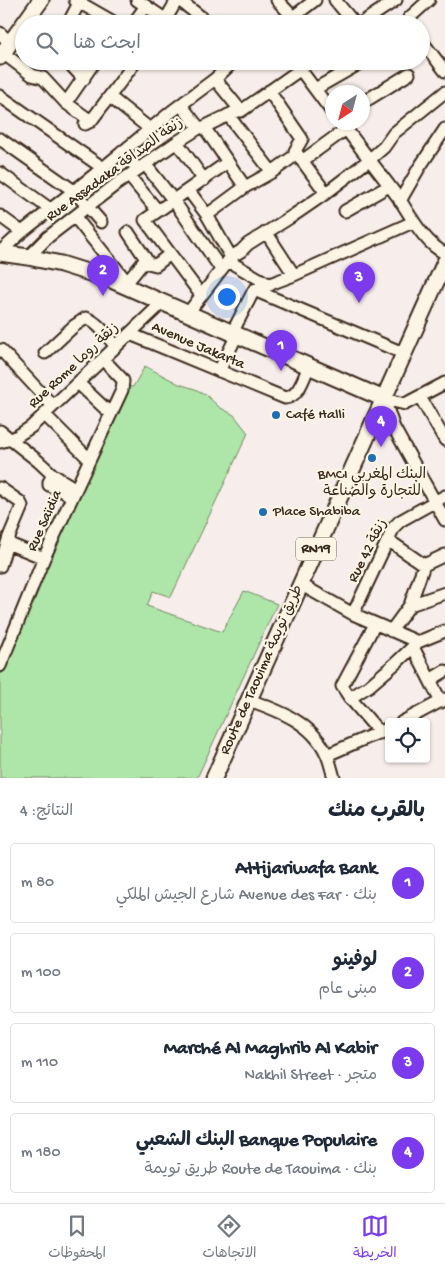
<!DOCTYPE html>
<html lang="ar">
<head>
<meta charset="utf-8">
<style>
  :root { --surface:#fff; --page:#f6f6f7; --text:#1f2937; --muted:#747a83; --line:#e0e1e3; --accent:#7c3aed }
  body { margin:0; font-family:"Gochi Hand","Playpen Sans Arabic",sans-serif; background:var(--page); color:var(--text); direction:rtl }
  .controls { position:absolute; right:15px; bottom:15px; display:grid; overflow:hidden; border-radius:5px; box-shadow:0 1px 4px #0004 }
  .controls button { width:45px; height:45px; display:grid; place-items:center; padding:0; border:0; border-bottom:1px solid var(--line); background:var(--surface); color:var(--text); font:25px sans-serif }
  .compass { position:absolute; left:325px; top:85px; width:45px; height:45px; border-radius:50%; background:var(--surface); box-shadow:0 1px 4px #0004; rotate:216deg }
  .you { position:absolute; left:226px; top:296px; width:18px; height:18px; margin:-12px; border:4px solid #fff; border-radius:50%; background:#1a73e8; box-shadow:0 0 0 8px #1a73e833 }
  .badge { display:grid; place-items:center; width:32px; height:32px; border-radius:50%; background:var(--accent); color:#fff; font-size:16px; font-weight:700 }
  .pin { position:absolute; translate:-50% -41px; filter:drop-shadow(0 1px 2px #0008) }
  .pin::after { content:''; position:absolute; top:26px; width:18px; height:15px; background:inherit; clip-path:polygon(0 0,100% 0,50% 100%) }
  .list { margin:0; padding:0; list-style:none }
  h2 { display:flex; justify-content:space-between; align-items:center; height:65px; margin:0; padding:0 20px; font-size:21px }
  h2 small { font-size:16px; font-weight:400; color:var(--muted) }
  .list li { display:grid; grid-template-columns:32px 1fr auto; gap:15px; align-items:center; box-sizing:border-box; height:80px; margin:0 10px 10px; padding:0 10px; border:1px solid var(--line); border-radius:5px }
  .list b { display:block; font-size:19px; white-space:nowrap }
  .list p { margin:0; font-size:16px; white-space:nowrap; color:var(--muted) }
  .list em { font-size:16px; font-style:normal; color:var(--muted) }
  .icon { flex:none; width:28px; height:28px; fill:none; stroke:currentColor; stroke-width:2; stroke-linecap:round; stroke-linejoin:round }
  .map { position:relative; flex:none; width:445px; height:778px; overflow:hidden; direction:ltr }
  .search { position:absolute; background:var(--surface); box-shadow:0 1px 4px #0004; left:15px; right:15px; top:15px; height:55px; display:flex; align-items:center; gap:12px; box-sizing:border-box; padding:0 18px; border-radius:28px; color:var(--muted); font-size:19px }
  .sheet { height:425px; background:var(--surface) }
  nav { display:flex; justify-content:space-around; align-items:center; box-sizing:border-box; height:70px; border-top:1px solid var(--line); background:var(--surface); font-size:14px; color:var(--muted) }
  nav a { display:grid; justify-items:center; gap:2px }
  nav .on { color:var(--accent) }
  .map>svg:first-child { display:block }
</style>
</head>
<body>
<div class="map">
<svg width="445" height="778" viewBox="0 0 445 778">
  <rect width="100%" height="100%" fill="#f7edea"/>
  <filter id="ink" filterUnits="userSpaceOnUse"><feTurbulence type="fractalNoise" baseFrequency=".02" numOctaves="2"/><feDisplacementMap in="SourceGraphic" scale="10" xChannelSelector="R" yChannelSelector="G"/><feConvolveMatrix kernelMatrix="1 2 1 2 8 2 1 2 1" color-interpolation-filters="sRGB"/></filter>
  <g filter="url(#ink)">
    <path fill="#aee5a8" stroke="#748863" d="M 145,366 L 179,384 L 195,389 L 205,394 L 219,407 L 234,415 L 248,433 L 171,597 L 153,591 L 147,606 L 222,632 L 244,591 L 277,604 L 197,778 L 0,778 L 0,675 L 126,386 L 133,387 Z"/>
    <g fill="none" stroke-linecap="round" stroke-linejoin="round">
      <g stroke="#3b2a1e" stroke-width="15">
        <path id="minor" d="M 75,0 L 117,24
          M 137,0 L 165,19
          M 179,0 L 210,24
          M 277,0 L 293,17
          M 335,0 L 355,24
          M 75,24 L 70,20 L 79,3
          M 133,24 L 146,6
          M 163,24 L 177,0
          M 284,24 L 315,0
          M 360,24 L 396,0
          M 410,24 L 409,18 L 429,0
          M 0,33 L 10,43
          M 421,40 L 445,71
          M 3,53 L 32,75 L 43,78 L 66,103 L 91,121
          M 67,61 L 84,79
          M 294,61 L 332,112
          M 215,79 L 241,111
          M 315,89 L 364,61
          M 269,91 L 302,139 L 295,151 L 326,193
          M 0,96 L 103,168
          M 110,97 L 150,129
          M 66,103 L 95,61
          M 362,103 L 409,74
          M 181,105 L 199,128
          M 228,115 L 272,172
          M 341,122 C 360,148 381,174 400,200 C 411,217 426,245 445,253
          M 85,124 L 91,121 L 136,61
          M 204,127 L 245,187
          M 0,139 L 74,191 L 101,222
          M 177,142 L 204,180
          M 122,151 L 138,169
          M 302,161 L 346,129
          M 145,164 L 174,201 L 221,269
          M 0,173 L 50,209
          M 129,176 L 158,211
          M 189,191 L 207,215 L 231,257
          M 400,201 L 419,168 L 445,129
          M 345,211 L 389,186
          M 207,215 L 245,187 L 272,172 L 297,154
          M 0,216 L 22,232
          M 75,217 L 127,282
          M 266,232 L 294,275
          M 0,252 L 22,232 L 103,168 L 171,112 L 215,79 L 234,61
          M 28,257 L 48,237 L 114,186 L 177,142 L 199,128 L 204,127 L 237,111 L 241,111 L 301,69 L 309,61
          M 228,261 L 270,285
          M 144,262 L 156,265 L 170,254
          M 124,286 L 146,259 L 128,232
          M 254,290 L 294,275 L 413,222
          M 254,290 L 403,353
          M 201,295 L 145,220 L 228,162
          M 188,313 L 231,257 L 241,251 L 248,244 L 294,215 L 326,193 L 369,160 L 384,147 L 394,133 L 445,92
          M 232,333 L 254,290
          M 130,334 L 285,398 C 299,397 304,377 309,366
          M 1,350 L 53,406
          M 45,353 L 74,326 L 86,318 C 98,322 108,337 116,347
          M 219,371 L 237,335
          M 78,383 L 111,414
          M 420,397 L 445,440
          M 384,399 L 394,428 L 445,520
          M 384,399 L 405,404 L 445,383
          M 45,415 L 89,459
          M 0,431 L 38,461 L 53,475 L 76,489
          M 0,442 L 14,438 L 31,427 L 163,302
          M 53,475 L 49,482 L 49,485 L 72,496
          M 0,488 L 20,502 L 22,506 L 9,537 L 0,566
          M 388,540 L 424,565
          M 7,543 L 44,558
          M 300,584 L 353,614 L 418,642
          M 410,605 L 445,593
          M 353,614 L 394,527 L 400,521 L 445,496
          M 391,631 L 410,605 L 424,565 L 445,555
          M 413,647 L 441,702
          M 0,666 L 44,558 L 122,390 L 123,381 L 122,379 L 103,359
          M 430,680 L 445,671
          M 350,698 L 342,686 L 375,624
          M 249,700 C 280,711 313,723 327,755 C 330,762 332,771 334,778
          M 402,722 L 445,699
          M 380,733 L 350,698 L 369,686 L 397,662 L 418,642 L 445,631
          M 327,755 L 389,728"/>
      </g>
      <g stroke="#3b2a1e" stroke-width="19">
        <path id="major" d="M 0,57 L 41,0
          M 0,253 L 28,257 L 61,264 L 109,279 L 384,399
          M 214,778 L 445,262"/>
      </g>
      <use href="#minor" stroke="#fcf5e5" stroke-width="11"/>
      <use href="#major" stroke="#fcf5e5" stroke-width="15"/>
    </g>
  </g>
  <g fill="#1f6fb2" stroke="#fcf5e5" stroke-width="2">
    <circle cx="276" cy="415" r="5"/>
    <circle cx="372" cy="458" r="5"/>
    <circle cx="263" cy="512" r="5"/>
  </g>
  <g text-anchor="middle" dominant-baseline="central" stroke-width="4.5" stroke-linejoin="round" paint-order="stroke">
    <rect fill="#fcf5e5" stroke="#75675a" stroke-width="1" x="296" y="537.5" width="40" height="23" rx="4"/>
    <g font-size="14" font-weight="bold" fill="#3b2a1e">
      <text x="316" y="549">RN19</text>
    </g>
    <g font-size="15" fill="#3b2a1e" stroke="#fcf5e5">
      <text transform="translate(115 170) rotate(-36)">Rue Assadaka زنقة الصداقة</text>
      <text transform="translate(198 346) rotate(23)">Avenue Jakarta</text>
      <text transform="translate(74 366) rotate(-43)">Rue Rome زنقة روما</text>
      <text transform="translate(45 521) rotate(-66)">Rue Saïdia</text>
      <text transform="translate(368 551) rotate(-63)">Rue 42 زنقة</text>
      <text transform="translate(262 670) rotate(-66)">Route de Taouima طريق تويمة</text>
    </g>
    <g font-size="15" fill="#3b2a1e" stroke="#fcf5e5" text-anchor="start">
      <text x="286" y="415">Café Halli</text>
      <text x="372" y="475" text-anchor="middle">BMCI البنك المغربي<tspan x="372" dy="17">للتجارة والصناعة</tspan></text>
      <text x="273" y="512">Place Shabiba</text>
    </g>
  </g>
</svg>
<div class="controls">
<button><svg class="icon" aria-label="locate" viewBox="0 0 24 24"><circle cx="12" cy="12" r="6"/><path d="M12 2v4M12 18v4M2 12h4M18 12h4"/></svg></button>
</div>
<svg class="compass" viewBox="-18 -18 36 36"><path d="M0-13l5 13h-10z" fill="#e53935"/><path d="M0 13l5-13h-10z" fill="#747a83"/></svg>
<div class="you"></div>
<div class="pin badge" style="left:281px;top:371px">1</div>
<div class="pin badge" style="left:103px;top:296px">2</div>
<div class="pin badge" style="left:359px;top:303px">3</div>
<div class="pin badge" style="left:381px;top:447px">4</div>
<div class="search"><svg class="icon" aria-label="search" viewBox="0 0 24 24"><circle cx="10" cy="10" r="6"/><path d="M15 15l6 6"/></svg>ابحث هنا</div>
</div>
<section class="sheet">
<h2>بالقرب منك<small>النتائج: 4</small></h2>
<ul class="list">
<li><span class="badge">1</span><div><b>Attijariwafa Bank</b><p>بنك · Avenue des Far شارع الجيش الملكي</p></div><em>80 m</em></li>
<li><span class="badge">2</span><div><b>لوفينو</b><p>مبنى عام</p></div><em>100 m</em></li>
<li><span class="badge">3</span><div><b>Marché Al Maghrib Al Kabir</b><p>متجر · Nakhil Street</p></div><em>110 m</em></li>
<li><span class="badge">4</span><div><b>Banque Populaire البنك الشعبي</b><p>بنك · Route de Taouima طريق تويمة</p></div><em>180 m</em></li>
</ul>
</section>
<nav>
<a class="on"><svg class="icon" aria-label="map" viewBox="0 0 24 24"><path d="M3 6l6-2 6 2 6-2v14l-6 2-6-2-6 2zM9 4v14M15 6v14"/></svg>الخريطة</a>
<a><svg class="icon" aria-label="directions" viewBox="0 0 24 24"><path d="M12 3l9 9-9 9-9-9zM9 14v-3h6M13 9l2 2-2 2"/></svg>الاتجاهات</a>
<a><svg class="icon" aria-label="saved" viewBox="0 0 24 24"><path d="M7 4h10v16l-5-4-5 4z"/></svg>المحفوظات</a>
</nav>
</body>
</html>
